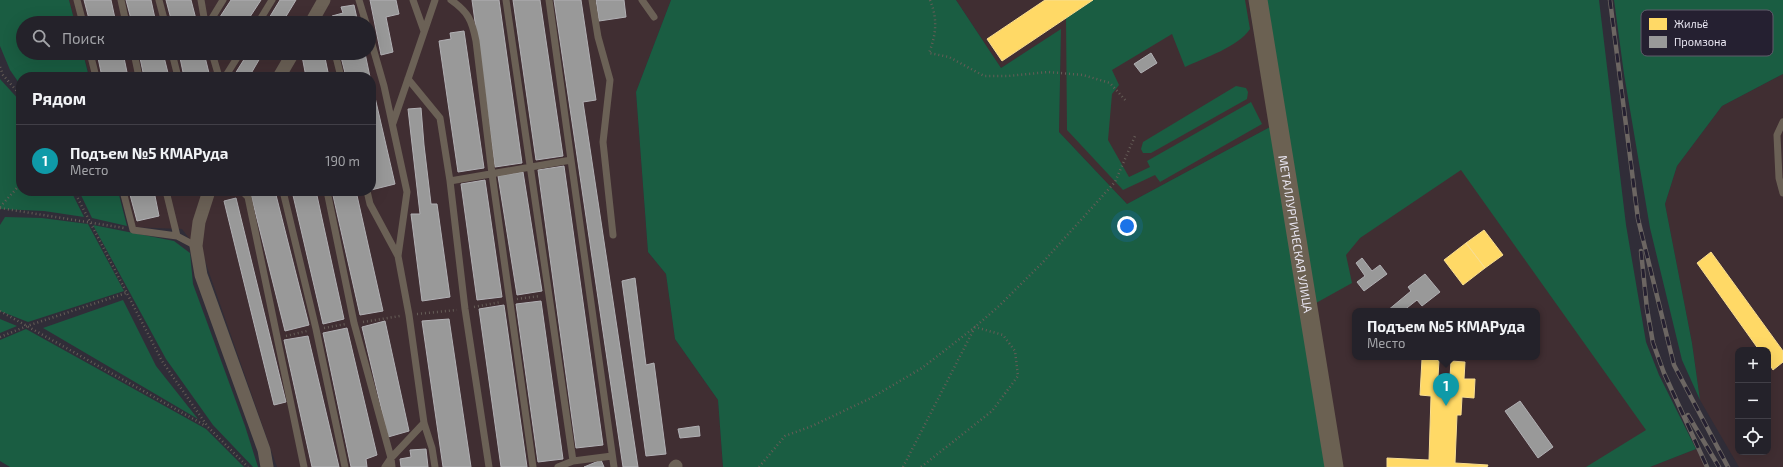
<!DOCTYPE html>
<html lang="ru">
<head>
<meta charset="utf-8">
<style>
  :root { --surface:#24222a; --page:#302f36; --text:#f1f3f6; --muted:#a3a4a8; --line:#413f47; --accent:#b45309 }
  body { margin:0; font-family:"Exo 2",sans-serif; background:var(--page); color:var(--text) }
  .controls { position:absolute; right:12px; bottom:12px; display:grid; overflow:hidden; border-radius:8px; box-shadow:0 4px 16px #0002 }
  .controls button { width:36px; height:36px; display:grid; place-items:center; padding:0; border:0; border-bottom:1px solid var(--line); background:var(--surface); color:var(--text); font:20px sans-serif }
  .you { position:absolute; left:1127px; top:226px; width:14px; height:14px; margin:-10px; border:3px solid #fff; border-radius:50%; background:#1a73e8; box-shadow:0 0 0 6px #1a73e833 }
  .badge { display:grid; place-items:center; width:26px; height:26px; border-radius:50%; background:var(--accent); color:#fff; font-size:13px; font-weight:700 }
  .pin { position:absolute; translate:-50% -33px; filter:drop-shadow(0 1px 2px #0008) }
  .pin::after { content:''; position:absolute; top:21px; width:14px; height:12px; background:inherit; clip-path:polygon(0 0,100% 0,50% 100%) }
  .popup { position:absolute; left:1352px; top:308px; width:188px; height:52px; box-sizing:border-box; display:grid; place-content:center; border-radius:8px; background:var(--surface); filter:drop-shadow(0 1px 3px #0005); font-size:13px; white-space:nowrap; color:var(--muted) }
  .popup b { font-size:15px; color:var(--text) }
  .popup::after { content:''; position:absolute; left:50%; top:100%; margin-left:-8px; border:8px solid transparent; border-top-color:var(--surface) }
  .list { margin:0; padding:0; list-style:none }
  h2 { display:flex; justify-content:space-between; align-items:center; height:52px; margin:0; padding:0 16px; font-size:17px }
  h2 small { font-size:13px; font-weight:400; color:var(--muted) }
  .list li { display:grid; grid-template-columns:26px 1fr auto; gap:12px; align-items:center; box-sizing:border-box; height:72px; padding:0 16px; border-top:1px solid var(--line) }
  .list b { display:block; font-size:15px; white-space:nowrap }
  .list p { margin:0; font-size:13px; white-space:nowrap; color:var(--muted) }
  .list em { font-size:13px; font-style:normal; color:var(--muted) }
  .icon { flex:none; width:22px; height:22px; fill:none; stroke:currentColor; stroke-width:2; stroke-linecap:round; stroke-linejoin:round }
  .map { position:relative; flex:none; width:1783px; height:467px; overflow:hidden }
  .search { position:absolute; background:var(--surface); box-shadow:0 4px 16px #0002; left:16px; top:16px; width:360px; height:44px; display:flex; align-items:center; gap:10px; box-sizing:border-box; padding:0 14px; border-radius:22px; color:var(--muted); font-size:15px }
  .panel { position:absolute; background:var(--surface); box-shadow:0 4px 16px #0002; left:16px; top:72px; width:360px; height:124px; border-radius:16px }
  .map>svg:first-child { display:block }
</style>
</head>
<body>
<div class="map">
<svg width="1783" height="467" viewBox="0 0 1783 467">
  <rect width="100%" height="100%" fill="#302d38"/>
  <path fill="#402e32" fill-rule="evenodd" d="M 69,0 L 671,0 L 636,92 L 648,252 L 666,274 L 675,339 L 718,400 L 723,467 L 277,467 L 204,258 L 182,229 L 129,227 L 120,191 L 371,191 L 371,77 L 90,77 L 83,53 L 369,53 L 369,23 L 75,23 Z
    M 956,0 L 1248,0 L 1270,127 L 1127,204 L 1059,132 L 1061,30 L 1001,68 Z
    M 1783,74 L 1783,467 L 1739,467 L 1700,400 L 1692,343 L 1665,204 L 1677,166 L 1722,106 ZM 1738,350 L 1768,350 L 1768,452 L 1738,452 Z
    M 1463,167 L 1650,431 L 1591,467 L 1341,467 L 1312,299 L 1342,255 L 1357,237 ZM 1355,311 L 1537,311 L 1537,357 L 1355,357 Z
    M 1696,449 L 1706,467 L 1650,467 Z"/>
  <path fill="#1a5d42" d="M 0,0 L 69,0 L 75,23 L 23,23 L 23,53 L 83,53 L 89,77 L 21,77 L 21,86 L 10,70 L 0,46 Z
    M 671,0 L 956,0 L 1001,68 L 1061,29 L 1059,132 L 1127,204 L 1270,127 L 1325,467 L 723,467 L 718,400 L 675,339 L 666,274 L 648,252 L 636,92 Z
    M 1093,0 L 1245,0 L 1250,29 C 1238,47 1204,58 1185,67 L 1172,34 L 1112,70 L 1119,85 L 1112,94 L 1108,140 L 1129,177 L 1150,167 L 1147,161 L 1251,102 L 1262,124 L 1160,182 L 1155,175 L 1123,190 L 1067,130 L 1066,18 Z
    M 1264,0 L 1599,0 L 1626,225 L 1646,342 L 1659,375 L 1696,449 L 1650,467 L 1586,467 L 1646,430 L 1461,170 L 1360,238 L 1346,255 L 1352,283 L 1316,303 Z
    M 1614,0 L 1783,0 L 1783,74 L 1722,106 L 1677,166 L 1665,204 L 1692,343 L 1700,400 L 1682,360 L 1650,228 L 1624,74 Z
    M 0,79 L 21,102 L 21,191 L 71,191 L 84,217 L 44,211 L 0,209 Z
    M 1236,86 L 1246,88 L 1248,92 L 1247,99 L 1151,153 L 1143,153 L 1141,149 L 1143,142 Z
    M 79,191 L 118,191 L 127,226 L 92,218 Z
    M 5,217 L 42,218 L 88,224 L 124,291 L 28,322 L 0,311 L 0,225 Z
    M 93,225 L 174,241 L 190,253 L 193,284 L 245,426 L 258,467 L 253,467 L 213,425 L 166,359 Z
    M 123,300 L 156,366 L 198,419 L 43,328 Z
    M 0,319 L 17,326 L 0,333 Z
    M 26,329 L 206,429 L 244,467 L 10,467 L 0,461 L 0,340 Z"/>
  <path fill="#ffd966" stroke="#f8dd90" d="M 1045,0 L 1093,0 L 1002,61 L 987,39 Z
    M 1484,230 L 1503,255 L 1485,268 L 1466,243 Z
    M 1466,243 L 1485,268 L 1463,285 L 1444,260 Z
    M 1711,252 L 1783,351 L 1783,362 L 1773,370 L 1768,362 L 1768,350 L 1759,350 L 1697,263 Z
    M 1422,359 L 1439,360 L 1438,377 L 1450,377 L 1451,361 L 1465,362 L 1464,379 L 1475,379 L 1474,398 L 1462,397 L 1461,415 L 1457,415 L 1455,463 L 1488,465 L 1487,467 L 1387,467 L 1387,458 L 1429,460 L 1431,396 L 1420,395 Z"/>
  <path fill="#999" stroke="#b1b0b4" d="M 84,0 L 111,0 L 116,23 L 90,23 Z
    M 126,0 L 151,0 L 156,23 L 132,23 Z
    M 166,0 L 191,0 L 197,23 L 172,23 Z
    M 231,0 L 261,0 L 246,23 L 216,23 Z
    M 280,0 L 296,0 L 282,23 L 266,23 Z
    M 370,0 L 396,0 L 399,14 L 386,17 L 393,52 L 381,55 Z
    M 472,0 L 499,0 L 522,163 L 495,167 Z
    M 513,0 L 540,0 L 563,156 L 536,160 Z
    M 554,0 L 581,0 L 596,100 L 583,102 L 638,467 L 623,467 Z
    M 596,0 L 624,0 L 626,17 L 599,21 Z
    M 354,5 L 358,23 L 333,23 L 332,16 L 343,13 L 341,7 Z
    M 464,31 L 484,168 L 458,172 L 439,41 L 451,39 L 450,33 Z
    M 97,53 L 123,53 L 128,77 L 102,77 Z
    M 139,53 L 163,53 L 169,77 L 144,77 Z
    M 179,53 L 204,53 L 210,77 L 184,77 Z
    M 248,53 L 263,53 L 249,77 L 233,77 Z
    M 310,53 L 324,53 L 329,77 L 306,77 L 302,56 Z
    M 340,53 L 365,53 L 370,77 L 346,77 Z
    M 1151,53 L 1157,63 L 1141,73 L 1134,64 Z
    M 371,80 L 395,184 L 371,190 Z
    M 421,108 L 424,145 L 431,204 L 437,204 L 450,297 L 422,301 L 411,214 L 420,214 L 408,109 Z
    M 564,166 L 603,445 L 576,448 L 538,170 Z
    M 523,172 L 542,291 L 517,295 L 498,176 Z
    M 485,180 L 502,297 L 477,300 L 461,184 Z
    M 129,191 L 154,191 L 159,216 L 137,221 Z
    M 250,191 L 275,191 L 309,325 L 285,331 Z
    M 292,191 L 316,191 L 344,319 L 323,324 Z
    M 332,191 L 356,191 L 383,311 L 360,315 Z
    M 236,198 L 286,402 L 274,405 L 224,201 Z
    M 1362,258 L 1372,271 L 1380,265 L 1387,274 L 1364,291 L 1357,282 L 1365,276 L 1356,263 Z
    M 1425,274 L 1440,292 L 1422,306 L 1417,300 L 1403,311 L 1387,311 L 1411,291 L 1408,287 Z
    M 635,278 L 646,365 L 654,363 L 666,454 L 646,456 L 622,281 Z
    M 541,301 L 563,459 L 538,462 L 516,304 Z
    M 504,305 L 527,467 L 501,467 L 479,309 Z
    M 449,319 L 471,467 L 443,467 L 422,321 Z
    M 385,321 L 409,431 L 388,437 L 362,327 Z
    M 347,328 L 377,455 L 366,459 L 367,467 L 351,467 L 323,333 Z
    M 308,336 L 339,467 L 312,467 L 284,340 Z
    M 1520,401 L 1553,447 L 1538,458 L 1505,411 Z
    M 699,426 L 700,436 L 680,438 L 678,429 Z
    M 426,449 L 428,467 L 401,467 L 400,459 L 411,457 L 410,450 Z
    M 601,460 L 604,467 L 584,467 Z"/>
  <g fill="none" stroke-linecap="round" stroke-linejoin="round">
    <path stroke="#655d57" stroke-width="2.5" stroke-dasharray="1 3" stroke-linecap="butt" d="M 930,0 C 938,19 936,35 929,53 L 949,57 L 984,76 L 1008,76 L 1048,72 L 1083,75 L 1110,83 L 1127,102
      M 0,67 L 3,75 L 21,96
      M 74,191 L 162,361 L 208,427 L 248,467
      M 0,207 L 16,189 L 21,182
      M 0,208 L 124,228
      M 517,299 L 540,296
      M 474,307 L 501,302
      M 0,311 L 206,426
      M 417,314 L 457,310
      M 363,322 L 400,316
      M 324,328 L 346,324
      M 286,336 L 307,331
      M 0,337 L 27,326 L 126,293
      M 759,467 L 785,436 L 812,426 L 871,398 L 922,368 L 975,327 L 1003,335 L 1015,351 L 1018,376 L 992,411 L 921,467
      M 903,467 L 975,327 L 999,306 L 1044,261 L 1115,182 L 1135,136"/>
    <path stroke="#6b6156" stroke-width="7" d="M 77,0 L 83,23
      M 121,0 L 126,23
      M 159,0 L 165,23
      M 201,0 L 205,23
      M 359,0 L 366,23
      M 413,0 L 424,31
      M 451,0 C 468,12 472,20 476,41 L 492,174 L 533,467
      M 506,0 L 573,461 L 612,456
      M 592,0 L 598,37 L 610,80 L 603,142 L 613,235
      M 642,0 L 654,17
      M 209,23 L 223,0
      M 258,23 L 272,0
      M 369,34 L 384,86 L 407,192 L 398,256 L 409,315 L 424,423 L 432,448 L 435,467
      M 90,53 L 96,77
      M 134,53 L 139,77
      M 172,53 L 178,77
      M 212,53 L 219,77
      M 335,53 L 341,77
      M 225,77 L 240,53
      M 408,79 L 440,118 L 450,181 L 465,309 L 489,467
      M 1783,122 L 1777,135 L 1779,178 L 1783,193
      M 393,123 L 435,0
      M 571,160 L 614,467
      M 450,181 L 571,160 L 549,0
      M 123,191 L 133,230 L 177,236 L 196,246
      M 166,191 L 177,236
      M 242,191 L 248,197 L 304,467
      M 283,191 L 316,329 L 345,467
      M 327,191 L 354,323 L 391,458 L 385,467
      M 367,191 L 370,204 L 398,256
      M 392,467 L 391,458 L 424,423
      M 558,467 L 573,461"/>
    <path stroke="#6b6156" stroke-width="13" d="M 311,23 L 324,0
      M 279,77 L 293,53
      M 209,191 L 199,222 L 196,246 L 201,275 L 264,450 L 267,467
      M 675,467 L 676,466"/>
    <path stroke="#6b6152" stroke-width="19" id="s1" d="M 1258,0 L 1334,467"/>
    <g stroke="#6c6662" stroke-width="4.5">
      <path id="rail" d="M 1610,0 L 1638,219 L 1674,365 L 1728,467
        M 1641,251 L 1647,309 L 1653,343 L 1664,373 L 1707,467
        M 1688,415 L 1719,467"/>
    </g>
    <use href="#rail" stroke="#252031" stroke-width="3" stroke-dasharray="9" stroke-linecap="butt"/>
  </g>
  <g text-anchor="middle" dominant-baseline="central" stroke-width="4" stroke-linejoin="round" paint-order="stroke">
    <g font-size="12" fill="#e9e6f2" stroke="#252031">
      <text stroke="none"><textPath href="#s1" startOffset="237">МЕТАЛЛУРГИЧЕСКАЯ УЛИЦА</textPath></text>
    </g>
  </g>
  <rect x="1641" y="10" width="132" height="46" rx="6" fill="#252031" stroke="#605b6b" stroke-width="1"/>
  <rect x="1649" y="18" width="18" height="12" fill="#ffd966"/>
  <rect x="1649" y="36" width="18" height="12" fill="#999"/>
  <g font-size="11" fill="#e9e6f2">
    <text x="1674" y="28">Жильё</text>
    <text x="1674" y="46">Промзона</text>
  </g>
</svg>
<div class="controls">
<button>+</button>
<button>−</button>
<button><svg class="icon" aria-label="locate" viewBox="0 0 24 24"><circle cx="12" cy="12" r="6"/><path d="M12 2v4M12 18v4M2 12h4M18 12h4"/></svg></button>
</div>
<div class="you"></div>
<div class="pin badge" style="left:1446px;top:406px;background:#0f9aa8">1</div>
<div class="popup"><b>Подъем №5 КМАРуда</b>Место</div>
<div class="search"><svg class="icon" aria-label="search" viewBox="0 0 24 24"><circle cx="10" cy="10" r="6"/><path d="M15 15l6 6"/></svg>Поиск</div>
<section class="panel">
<h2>Рядом<small></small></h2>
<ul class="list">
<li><span class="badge" style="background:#0f9aa8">1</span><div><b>Подъем №5 КМАРуда</b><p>Место</p></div><em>190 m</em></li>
</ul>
</section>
</div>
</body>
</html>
